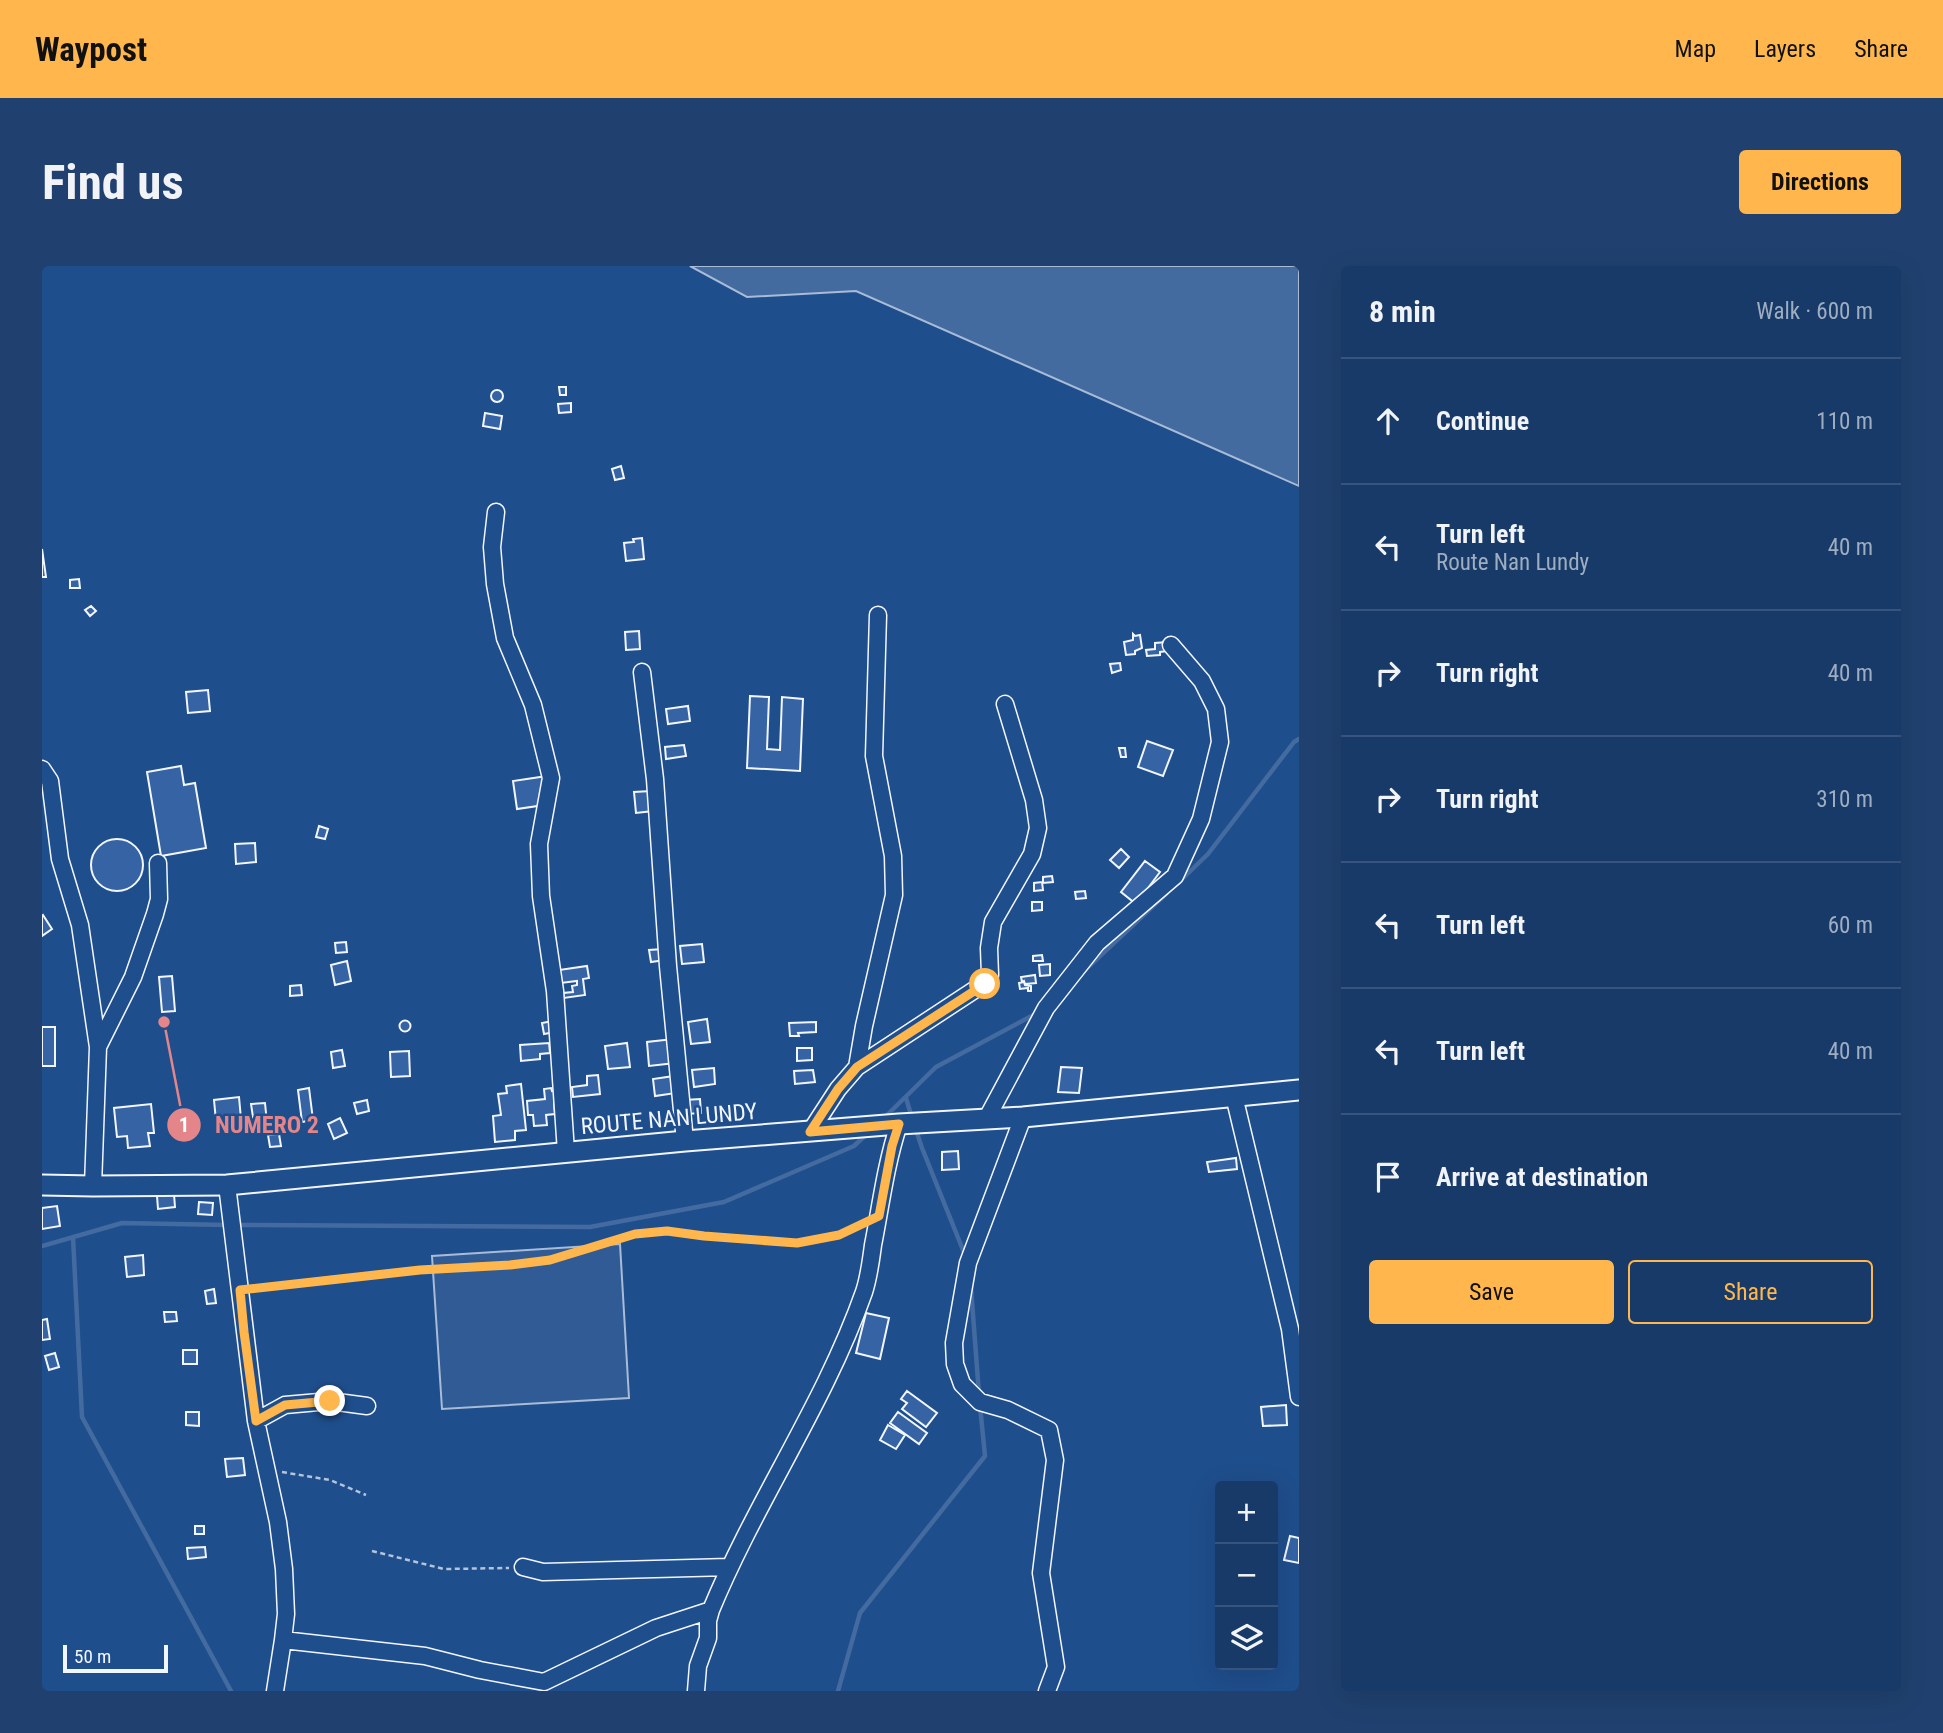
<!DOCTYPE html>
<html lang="en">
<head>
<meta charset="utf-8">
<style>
  :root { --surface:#173a69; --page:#20416f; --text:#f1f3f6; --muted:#9eadc0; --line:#36547d; --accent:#ffb74d }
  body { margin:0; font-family:"Roboto Condensed",sans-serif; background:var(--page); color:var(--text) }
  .controls { position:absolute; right:21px; bottom:21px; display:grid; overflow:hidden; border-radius:7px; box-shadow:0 7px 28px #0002 }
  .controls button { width:63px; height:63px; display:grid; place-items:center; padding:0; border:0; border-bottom:2px solid var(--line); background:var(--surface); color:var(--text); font:35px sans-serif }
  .scale { position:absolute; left:21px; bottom:18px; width:105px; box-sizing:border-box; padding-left:7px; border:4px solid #f2f6ff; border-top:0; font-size:19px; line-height:24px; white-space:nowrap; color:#f2f6ff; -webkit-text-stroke:5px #1f4e8c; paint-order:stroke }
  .stop { position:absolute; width:21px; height:21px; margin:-16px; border:5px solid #ffb74d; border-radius:50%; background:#fff }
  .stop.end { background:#ffb74d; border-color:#fff; box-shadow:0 2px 7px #0008 }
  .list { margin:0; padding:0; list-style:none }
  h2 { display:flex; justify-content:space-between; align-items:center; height:91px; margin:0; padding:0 28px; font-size:30px }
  h2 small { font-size:23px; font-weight:400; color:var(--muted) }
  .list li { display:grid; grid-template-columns:46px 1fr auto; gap:21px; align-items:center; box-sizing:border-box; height:126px; padding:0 28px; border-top:2px solid var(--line) }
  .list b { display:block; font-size:26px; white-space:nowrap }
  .list p { margin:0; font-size:23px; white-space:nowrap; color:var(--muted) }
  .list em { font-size:23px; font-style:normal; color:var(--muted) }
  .actions { display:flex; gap:14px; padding:21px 28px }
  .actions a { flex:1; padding:16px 0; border:2px solid var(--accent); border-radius:7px; text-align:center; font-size:24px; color:var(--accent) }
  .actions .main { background:var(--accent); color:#111 }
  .icon { flex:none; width:38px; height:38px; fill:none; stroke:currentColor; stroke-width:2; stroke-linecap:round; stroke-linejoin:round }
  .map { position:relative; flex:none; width:1257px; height:1425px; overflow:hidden; border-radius:7px }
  header { display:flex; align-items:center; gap:42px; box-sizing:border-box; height:98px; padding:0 35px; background:var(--accent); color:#111 }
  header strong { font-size:33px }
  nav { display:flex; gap:38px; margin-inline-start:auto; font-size:24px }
  .intro { display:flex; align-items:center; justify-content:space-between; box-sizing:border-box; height:168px; padding:0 42px }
  h1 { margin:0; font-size:49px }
  .button { padding:18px 32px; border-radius:7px; background:var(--accent); color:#111; font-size:24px; font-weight:700 }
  main { display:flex; gap:42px; padding:0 42px }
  aside { flex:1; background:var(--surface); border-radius:7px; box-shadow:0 7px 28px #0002 }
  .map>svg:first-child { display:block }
</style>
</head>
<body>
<header>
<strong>Waypost</strong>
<nav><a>Map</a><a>Layers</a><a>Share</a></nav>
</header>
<div class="intro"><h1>Find us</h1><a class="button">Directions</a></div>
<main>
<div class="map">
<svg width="1257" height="1425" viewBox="0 0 1257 1425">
  <rect width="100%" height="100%" fill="#1f4e8c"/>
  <path fill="#305b95" stroke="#a8bbd7" stroke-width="2" d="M 578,978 L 587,1132 L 400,1143 L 390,990 Z"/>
  <path fill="#446ba0" stroke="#a8bbd7" stroke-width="2" d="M 648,0 L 1257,0 L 1257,220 L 814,25 L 705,31 Z"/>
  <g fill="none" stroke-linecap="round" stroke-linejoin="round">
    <path stroke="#446ba0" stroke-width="4.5" d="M 1136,617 L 1166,588 L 1252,476 L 1257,473
      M 1042,705 L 1125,627
      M 864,832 L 870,852
      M 841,853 L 894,801 L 997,746
      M 874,864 L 880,882 L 923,989
      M 194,959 L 548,961 L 682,936 L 812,880 L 827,866
      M 31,971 L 40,1151 L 189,1425
      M 0,980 L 80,957 L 185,959
      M 929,1022 L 937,1128
      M 796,1425 L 818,1347 L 943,1190 L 938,1140"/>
  </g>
  <path fill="#3563a3" stroke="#f2f6ff" stroke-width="2" d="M 517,121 L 524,121 L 524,129 L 518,129 Z
    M449 130a6 6 0 1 1 12 0a6 6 0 1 1-12 0Z
    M 529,137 L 529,146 L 517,147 L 516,138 Z
    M 443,147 L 460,150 L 458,163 L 441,160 Z
    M 579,200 L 582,212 L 573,214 L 570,203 Z
    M 600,272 L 602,293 L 584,295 L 582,277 L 592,276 L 591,273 Z
    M 0,283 L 4,311 L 0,311 Z
    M 37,313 L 38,322 L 28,322 L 28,314 Z
    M 49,340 L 54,345 L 48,350 L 43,344 Z
    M 597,365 L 598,383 L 584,384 L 583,366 Z
    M 1091,368 L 1093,370 L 1098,369 L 1100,382 L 1093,385 L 1093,388 L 1084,389 L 1082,376 L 1091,374 Z
    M 1125,376 L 1126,385 L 1118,386 L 1118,389 L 1105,390 L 1104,384 L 1113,383 L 1113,377 Z
    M 1078,397 L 1079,404 L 1070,407 L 1068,398 Z
    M 166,424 L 168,445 L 146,447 L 144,426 Z
    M 708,430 L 727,431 L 725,483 L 738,484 L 740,431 L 761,433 L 758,505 L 705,502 Z
    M 646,440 L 648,455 L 626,458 L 624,443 Z
    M 1105,475 L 1131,484 L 1121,510 L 1096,501 Z
    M 642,479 L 644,490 L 624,493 L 623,481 Z
    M 1077,482 L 1083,482 L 1084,491 L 1079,491 Z
    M 139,500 L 142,519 L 153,517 L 164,582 L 119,590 L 105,506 Z
    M 505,510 L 502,539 L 475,543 L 471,515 Z
    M 609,525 L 611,545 L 594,547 L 592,526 Z
    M 277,560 L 286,563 L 283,573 L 274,571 Z
    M49 599a26 26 0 1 1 52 0a26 26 0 1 1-52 0Z
    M 213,577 L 214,596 L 194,598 L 193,578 Z
    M 1079,583 L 1087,591 L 1077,602 L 1068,594 Z
    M 1103,595 L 1118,606 L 1094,638 L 1079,626 Z
    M 1010,610 L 1011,616 L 1001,617 L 1001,611 Z
    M 1000,616 L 1001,624 L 992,625 L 992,617 Z
    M 1043,625 L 1044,632 L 1034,633 L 1033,626 Z
    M 990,636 L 1000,636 L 1000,644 L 990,645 Z
    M 1,649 L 10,663 L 0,670 L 0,650 Z
    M 304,676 L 305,686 L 294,687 L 293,677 Z
    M 660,678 L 662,696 L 640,698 L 638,680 Z
    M 621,683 L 623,694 L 609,696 L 607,684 Z
    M 1000,689 L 1001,695 L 991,695 L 991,690 Z
    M 305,695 L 309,715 L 293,719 L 289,699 Z
    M 1008,698 L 1008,709 L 998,710 L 997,699 Z
    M 545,700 L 547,712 L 541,713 L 543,729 L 522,732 L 521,727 L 531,726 L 530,720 L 535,719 L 535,715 L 519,717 L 517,704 Z
    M 993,709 L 994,717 L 983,718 L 982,715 L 980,716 L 979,711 Z
    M 130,710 L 133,745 L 120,746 L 117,711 Z
    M 982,716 L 983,719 L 989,720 L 989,725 L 986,725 L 986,722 L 978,723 L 977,717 Z
    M 259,719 L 260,729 L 248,730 L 248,720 Z
    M 665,753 L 668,776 L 649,778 L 646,756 Z
    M357.5 760a5.5 5.5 0 1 1 11 0a5.5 5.5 0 1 1-11 0Z
    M 511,755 L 513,766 L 502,768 L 500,757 Z
    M 774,756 L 774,766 L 756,767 L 757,770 L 748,770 L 747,757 Z
    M 0,761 L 13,761 L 13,800 L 0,800 Z
    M 631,773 L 633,797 L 607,800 L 605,776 Z
    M 507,777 L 508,787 L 498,788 L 498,793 L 479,795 L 478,779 Z
    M 585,777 L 588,801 L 566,803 L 563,780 Z
    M 755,782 L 770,782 L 770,794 L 755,795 Z
    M 300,784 L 303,800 L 291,802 L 289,786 Z
    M 367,785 L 368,810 L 349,811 L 348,786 Z
    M 1019,801 L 1040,802 L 1037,827 L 1016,826 Z
    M 672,802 L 673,818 L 652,821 L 650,804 Z
    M 771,804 L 773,816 L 753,818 L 752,805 Z
    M 556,809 L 558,828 L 531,831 L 530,821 L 545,819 L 545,810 Z
    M 632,810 L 634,827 L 613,830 L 611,813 Z
    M 479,818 L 484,864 L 473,865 L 473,874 L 453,876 L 451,850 L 459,849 L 456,828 L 465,827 L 464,820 Z
    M 267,822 L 271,854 L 260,856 L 256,824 Z
    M 509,822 L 510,825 L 515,824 L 516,836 L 512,837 L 513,848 L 504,849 L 505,859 L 492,860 L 491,849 L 486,849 L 485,835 L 503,833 L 502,823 Z
    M 197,831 L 199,853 L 174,855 L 172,834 Z
    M 658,833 L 659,847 L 644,848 L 643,834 Z
    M 325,834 L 327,845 L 315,848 L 312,837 Z
    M 223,837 L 225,857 L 212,858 L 209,838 Z
    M 109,838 L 112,867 L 106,867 L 108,880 L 86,882 L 85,870 L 75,871 L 72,842 Z
    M 298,852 L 305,867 L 292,873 L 286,858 Z
    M 237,868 L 239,880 L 228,881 L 226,869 Z
    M 916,885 L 917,903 L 900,904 L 900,886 Z
    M 1194,892 L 1195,903 L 1167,906 L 1165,896 Z
    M 132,928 L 133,941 L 116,943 L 115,930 Z
    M 157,936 L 171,937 L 170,949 L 156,948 Z
    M 15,940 L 18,960 L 0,963 L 0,942 Z
    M 101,989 L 102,1009 L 85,1011 L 83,991 Z
    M 172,1023 L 174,1037 L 165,1038 L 163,1025 Z
    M 122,1046 L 134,1046 L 135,1055 L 123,1056 Z
    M 824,1047 L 847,1052 L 838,1093 L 814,1087 Z
    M 5,1053 L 8,1073 L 0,1074 L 0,1054 Z
    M 141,1084 L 155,1084 L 155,1098 L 141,1098 Z
    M 13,1087 L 17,1101 L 7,1104 L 3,1090 Z
    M 865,1125 L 895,1147 L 884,1161 L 860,1143 L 865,1137 L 859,1133 Z
    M 1244,1139 L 1245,1159 L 1221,1160 L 1219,1141 Z
    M 144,1146 L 157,1146 L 157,1160 L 144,1159 Z
    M 856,1146 L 885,1167 L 877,1178 L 848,1157 Z
    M 846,1159 L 863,1169 L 854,1183 L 838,1174 Z
    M 201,1192 L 203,1209 L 185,1211 L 183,1193 Z
    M 153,1260 L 162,1260 L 162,1268 L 153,1268 Z
    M 1248,1270 L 1257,1272 L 1257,1297 L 1242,1294 Z
    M 163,1281 L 164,1291 L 146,1293 L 145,1282 Z"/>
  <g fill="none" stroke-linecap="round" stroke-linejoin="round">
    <g stroke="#f2f6ff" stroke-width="19">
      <path id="minor" d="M 454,246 L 450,281 L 453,318 L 463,372 L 491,439 L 509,512 L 497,578 L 499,630 L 513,725 L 524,886
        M 600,406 L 613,513 L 626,700 L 643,875
        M 0,503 L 8,515 L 18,593 L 38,659 L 56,781 L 51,920
        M 56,781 L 91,711 L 113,648 L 117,633 L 116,597
        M 815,801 L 822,760 L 852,629 L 851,590 L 832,490 L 836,349
        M 1192,830 L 1248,1063 L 1257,1131
        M 981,851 L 926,997 L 912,1077 L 913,1098 L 920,1118 L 938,1136 L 966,1144 L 1007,1164 L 1013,1194 L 999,1307 L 1014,1401 L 1005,1425
        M 945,852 L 1004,742 L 1055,677 L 1133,610 L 1159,553 L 1178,476 L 1174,443 L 1160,415 L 1129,379
        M 768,866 L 796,823 L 815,801 L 943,717 L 948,709 L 947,682 L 951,656 L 990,588 L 996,562 L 992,534 L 963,438
        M 185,919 L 214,1155 L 236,1256 L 242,1303 L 244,1348 L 241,1374
        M 214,1155 L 243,1139 L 288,1135 L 325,1140
        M 481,1301 L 501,1306 L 687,1301
        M 233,1425 L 241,1374 L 383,1390 L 438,1404 L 502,1416 L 614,1362 L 669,1344 C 714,1235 783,1137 822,1026 C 827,1011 829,994 831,979 C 839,938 844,897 857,858
        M 654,1425 L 656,1400 L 666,1372 L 666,1355 L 669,1344"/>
    </g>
    <g stroke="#f2f6ff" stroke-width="23">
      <path id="major" d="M 0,919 L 51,920 L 185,919 L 643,875 L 857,858 L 981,851 L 1257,824"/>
    </g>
    <path stroke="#b3c4dc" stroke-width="2.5" stroke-dasharray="5 3.5" stroke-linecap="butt" d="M 212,1022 L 378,1004 L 468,999 L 508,994 L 593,968 L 625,965 L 662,970 L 755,977 L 797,969 L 819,958
      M 240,1206 L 288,1214 L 324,1229
      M 330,1285 L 402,1303 L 467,1302"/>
    <use href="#minor" stroke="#1f4e8c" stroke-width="16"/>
    <use href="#major" stroke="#1f4e8c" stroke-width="19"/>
  </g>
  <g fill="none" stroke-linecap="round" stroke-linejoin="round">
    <path stroke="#ffb74d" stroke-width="9" d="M 288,1135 L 243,1139 L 214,1155 L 202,1066 L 198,1024 L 378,1004 L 468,999 L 508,994 L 593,968 L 625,965 L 662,970 L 755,977 L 797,969 L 837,950 L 850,880 L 857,858 L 768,866 L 796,823 L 815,801 L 943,718"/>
  </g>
  <g text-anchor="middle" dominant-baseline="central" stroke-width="5" stroke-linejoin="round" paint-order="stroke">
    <g font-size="23" fill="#f2f6ff" stroke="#1f4e8c">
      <text transform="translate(627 853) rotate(-5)">ROUTE NAN LUNDY</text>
    </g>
  </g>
  <path fill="none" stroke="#e38589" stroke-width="2.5" d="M122 756L142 859"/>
  <g fill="#e38589" stroke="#1f4e8c" stroke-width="2.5">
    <circle cx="122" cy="756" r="7"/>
    <circle cx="142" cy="859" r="18"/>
  </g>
  <g font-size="21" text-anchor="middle" font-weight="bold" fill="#fff">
    <text x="142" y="866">1</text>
  </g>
  <g font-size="24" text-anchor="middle" font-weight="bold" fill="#e38589" stroke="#1f4e8c" stroke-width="5" stroke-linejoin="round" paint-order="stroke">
    <text x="225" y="867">NUMERO 2</text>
  </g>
</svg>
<div class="controls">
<button>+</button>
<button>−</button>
<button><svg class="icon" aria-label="layers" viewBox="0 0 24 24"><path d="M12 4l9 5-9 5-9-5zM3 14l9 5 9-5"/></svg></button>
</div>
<div class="scale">50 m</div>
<div class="stop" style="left:943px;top:718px"></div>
<div class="stop end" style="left:288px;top:1135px"></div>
</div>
<aside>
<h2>8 min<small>Walk · 600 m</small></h2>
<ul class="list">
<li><svg class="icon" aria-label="ahead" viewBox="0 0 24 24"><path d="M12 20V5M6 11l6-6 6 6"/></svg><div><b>Continue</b></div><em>110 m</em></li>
<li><svg class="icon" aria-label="left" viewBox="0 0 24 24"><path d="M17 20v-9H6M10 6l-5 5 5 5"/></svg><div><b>Turn left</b><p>Route Nan Lundy</p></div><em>40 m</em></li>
<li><svg class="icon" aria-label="right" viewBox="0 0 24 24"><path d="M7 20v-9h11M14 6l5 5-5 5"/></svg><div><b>Turn right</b></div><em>40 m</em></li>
<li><svg class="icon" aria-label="right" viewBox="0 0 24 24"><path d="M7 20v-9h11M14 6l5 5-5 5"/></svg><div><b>Turn right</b></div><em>310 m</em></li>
<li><svg class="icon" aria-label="left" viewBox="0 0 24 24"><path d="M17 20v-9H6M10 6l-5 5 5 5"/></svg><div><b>Turn left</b></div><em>60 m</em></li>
<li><svg class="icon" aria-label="left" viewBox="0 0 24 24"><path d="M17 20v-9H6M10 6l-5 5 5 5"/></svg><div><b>Turn left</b></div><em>40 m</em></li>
<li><svg class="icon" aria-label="arrive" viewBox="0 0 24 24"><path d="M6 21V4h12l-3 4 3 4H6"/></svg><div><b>Arrive at destination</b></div></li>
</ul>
<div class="actions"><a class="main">Save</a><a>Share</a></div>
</aside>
</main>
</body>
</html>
